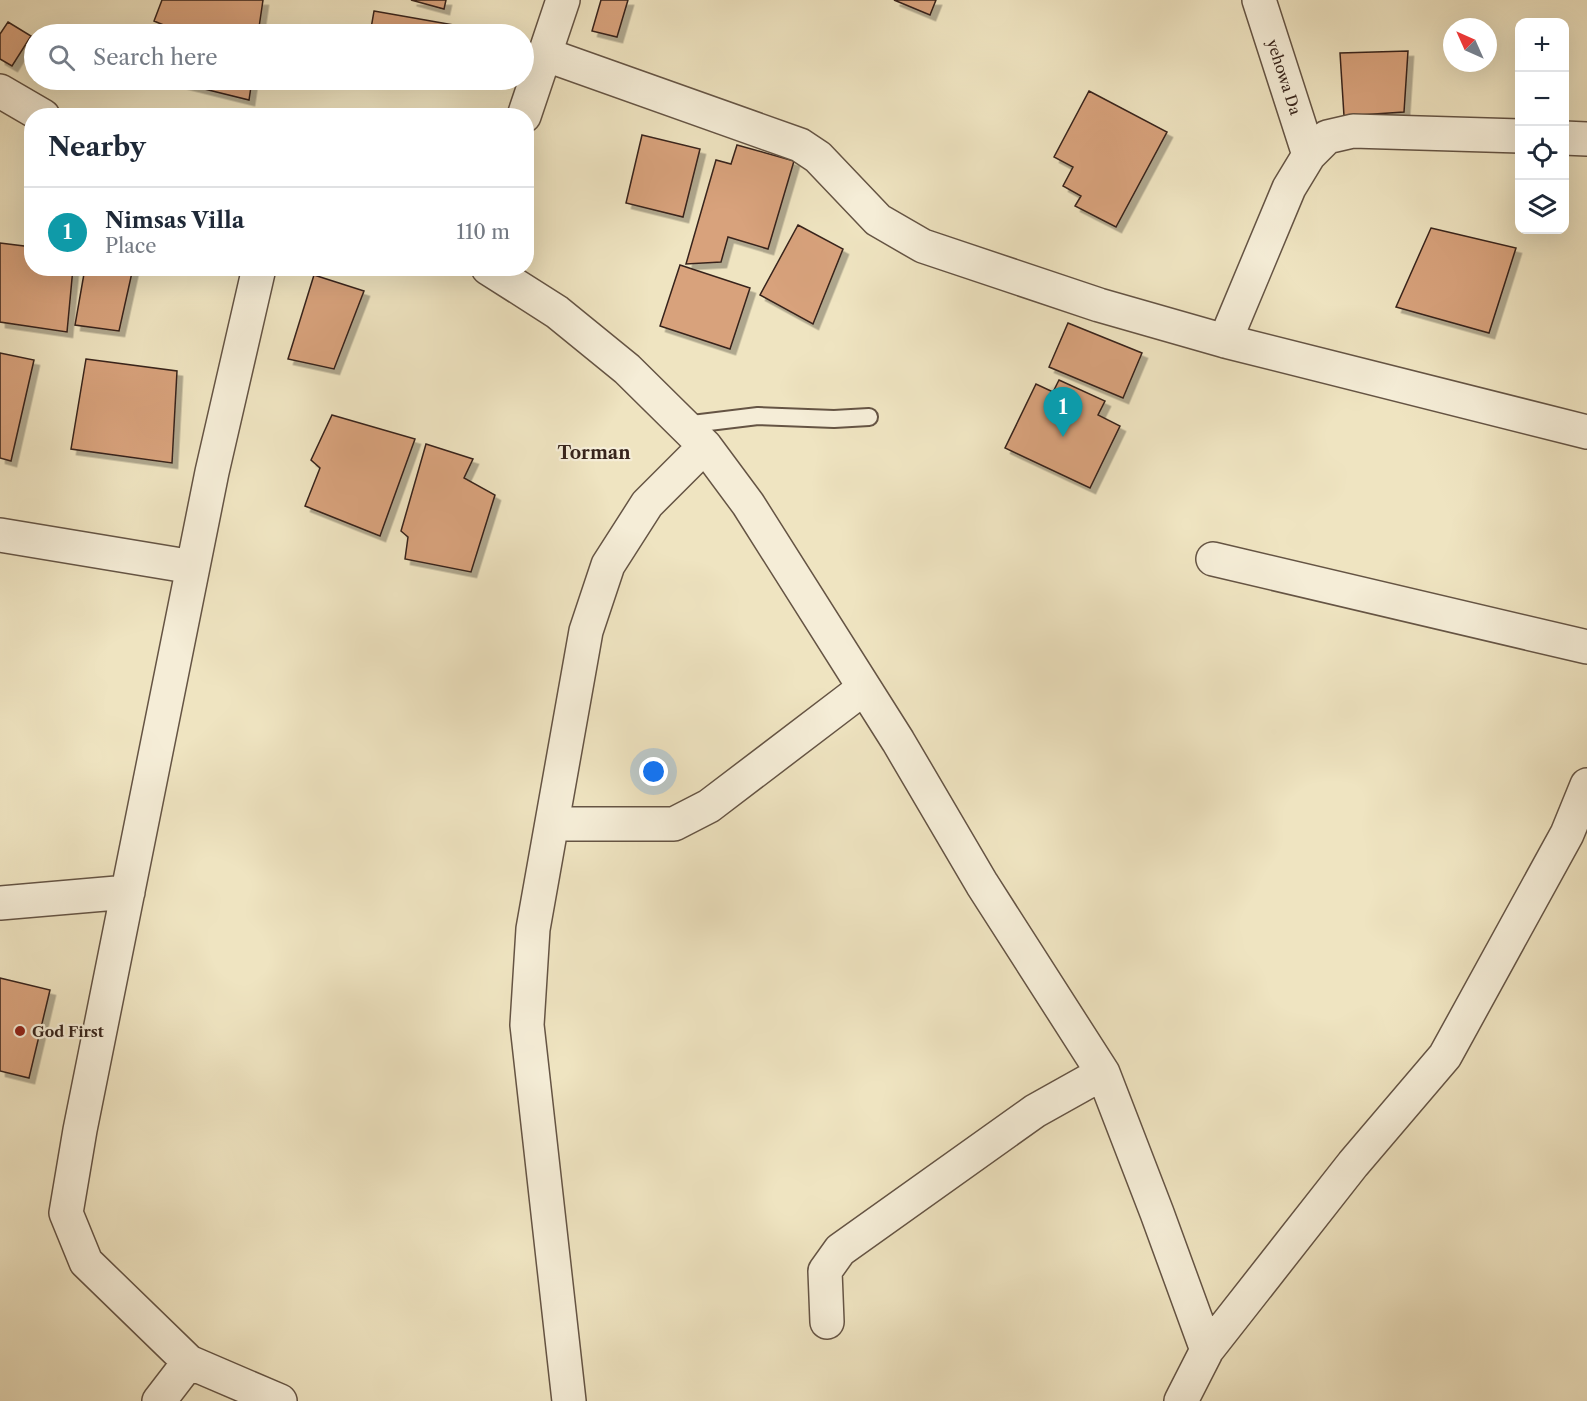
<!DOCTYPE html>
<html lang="en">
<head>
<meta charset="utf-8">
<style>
  :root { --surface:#fff; --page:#f2f2f3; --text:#1f2937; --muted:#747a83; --line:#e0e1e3; --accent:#111827 }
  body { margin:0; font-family:"Libre Caslon Text",serif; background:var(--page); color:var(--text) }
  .controls { position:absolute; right:18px; top:18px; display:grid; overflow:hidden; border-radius:12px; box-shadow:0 6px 24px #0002 }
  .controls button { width:54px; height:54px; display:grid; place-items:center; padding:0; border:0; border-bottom:2px solid var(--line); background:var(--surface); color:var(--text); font:30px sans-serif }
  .compass { position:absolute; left:1443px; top:18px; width:54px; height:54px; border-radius:50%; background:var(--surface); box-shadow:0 6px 24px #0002; rotate:315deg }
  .you { position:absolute; left:654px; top:772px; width:21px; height:21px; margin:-15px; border:4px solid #fff; border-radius:50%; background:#1a73e8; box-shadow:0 0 0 9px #1a73e833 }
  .badge { display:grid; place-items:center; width:39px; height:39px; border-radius:50%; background:var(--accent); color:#fff; font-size:20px; font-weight:700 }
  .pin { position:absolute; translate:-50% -50px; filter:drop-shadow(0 2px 3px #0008) }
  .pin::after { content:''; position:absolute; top:32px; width:21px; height:18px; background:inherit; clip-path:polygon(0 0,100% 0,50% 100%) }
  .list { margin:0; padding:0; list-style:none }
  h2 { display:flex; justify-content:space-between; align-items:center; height:78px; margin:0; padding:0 24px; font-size:26px }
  h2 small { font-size:20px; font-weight:400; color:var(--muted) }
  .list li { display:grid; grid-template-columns:39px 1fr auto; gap:18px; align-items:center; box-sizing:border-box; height:90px; padding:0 24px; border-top:2px solid var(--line) }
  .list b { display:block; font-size:22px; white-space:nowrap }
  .list p { margin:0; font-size:20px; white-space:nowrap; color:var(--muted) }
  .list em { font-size:20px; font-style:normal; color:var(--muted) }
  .icon { flex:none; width:33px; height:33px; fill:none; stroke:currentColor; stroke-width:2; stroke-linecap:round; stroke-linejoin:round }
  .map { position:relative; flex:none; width:1587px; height:1401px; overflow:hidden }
  .search { position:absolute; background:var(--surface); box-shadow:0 6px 24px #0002; left:24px; top:24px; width:510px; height:66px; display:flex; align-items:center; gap:15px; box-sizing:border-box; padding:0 21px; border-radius:33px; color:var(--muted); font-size:22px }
  .panel { position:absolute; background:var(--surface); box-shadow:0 6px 24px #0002; left:24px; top:108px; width:510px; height:168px; border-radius:24px }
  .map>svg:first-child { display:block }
</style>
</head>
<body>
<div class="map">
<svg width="1587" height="1401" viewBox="0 0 1587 1401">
  <defs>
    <filter id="shadow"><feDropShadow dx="5.5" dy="5.5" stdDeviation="0" flood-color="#0004"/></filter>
  </defs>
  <rect width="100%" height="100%" fill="#efe4c1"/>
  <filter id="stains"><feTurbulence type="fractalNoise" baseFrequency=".00333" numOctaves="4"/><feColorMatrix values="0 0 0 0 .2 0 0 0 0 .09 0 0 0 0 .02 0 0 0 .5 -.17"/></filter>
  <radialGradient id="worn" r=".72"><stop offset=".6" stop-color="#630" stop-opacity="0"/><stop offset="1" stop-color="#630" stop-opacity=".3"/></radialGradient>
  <path fill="#d8a27b" stroke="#37241b" stroke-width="1.5" filter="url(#shadow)" d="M 162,0 L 263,0 L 258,34 L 185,34 L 154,21 Z
    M 411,0 L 446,0 L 444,9 Z
    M 601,0 L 628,0 L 617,37 L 592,31 Z
    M 894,0 L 936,0 L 930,15 Z
    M 374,11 L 505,34 L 370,34 Z
    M 8,22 L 31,36 L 12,66 L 0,59 L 0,34 Z
    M 1408,51 L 1404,112 L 1344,116 L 1340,53 Z
    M 34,52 L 34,69 L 28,67 Z
    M 177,80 L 252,80 L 249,100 L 176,82 Z
    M 1089,91 L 1167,132 L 1116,227 L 1075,206 L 1081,196 L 1063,186 L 1073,167 L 1054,157 Z
    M 642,135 L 700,149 L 683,217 L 626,203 Z
    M 737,145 L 794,161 L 768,249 L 728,237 L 721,262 L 686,264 L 716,160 L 731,164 Z
    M 798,225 L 843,249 L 813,324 L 760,295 Z
    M 1431,228 L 1516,248 L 1489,333 L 1396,307 Z
    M 0,243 L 32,247 L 32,268 L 73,268 L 67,332 L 0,322 Z
    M 680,265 L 750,288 L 730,349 L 660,326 Z
    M 85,268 L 133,268 L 119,331 L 75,325 Z
    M 314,275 L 364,291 L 334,369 L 288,359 Z
    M 1068,323 L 1142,353 L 1123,398 L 1049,367 Z
    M 0,353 L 34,360 L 11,461 L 0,458 Z
    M 86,359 L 177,371 L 172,463 L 71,449 Z
    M 1059,380 L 1105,401 L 1098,415 L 1120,426 L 1090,488 L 1005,448 L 1036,384 L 1053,392 Z
    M 332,415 L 415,439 L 380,536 L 305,506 L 320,468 L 311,460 Z
    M 426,444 L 473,459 L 464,478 L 495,495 L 471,572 L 405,559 L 408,537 L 401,531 Z
    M 0,978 L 50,990 L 29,1078 L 0,1071 Z"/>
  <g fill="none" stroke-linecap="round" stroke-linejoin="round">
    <g stroke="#655444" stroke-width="20">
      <path id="lane" d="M 684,425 L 758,416 L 834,419 L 869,417"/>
    </g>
    <g stroke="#655444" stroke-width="36">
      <path id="street" d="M 1259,0 L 1309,155
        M 544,54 L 800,145 L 818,157 L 878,220 L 923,246 L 1099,305 L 1225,341 L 1587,432
        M 0,91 L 43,116
        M 524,116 L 563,0
        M 1564,138 L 1587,139
        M 259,268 L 212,472 L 80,1130 L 66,1213 L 86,1262 L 189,1362 L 280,1401
        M 488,268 L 557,312 L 627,369 L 705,446 L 748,504 L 898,741 L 982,884 L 1103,1073 L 1157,1213 L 1207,1350
        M 1225,341 L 1289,188 L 1309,155 L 1327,137 L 1353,131 L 1520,136
        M 0,535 L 193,567
        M 1213,559 L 1587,647
        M 553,824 L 674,824 L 709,806 L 864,688
        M 0,903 L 128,892
        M 827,1322 L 825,1271 L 840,1250 L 1035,1111 L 1103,1073
        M 159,1401 L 189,1362
        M 569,1401 L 527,1025 L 533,929 L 586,631 L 608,565 L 647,504 L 705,446
        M 1181,1401 L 1207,1350 L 1353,1164 L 1445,1056 L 1567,834 L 1587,785"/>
    </g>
    <use href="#lane" stroke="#f5edd7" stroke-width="16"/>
    <use href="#street" stroke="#f5edd7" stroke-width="33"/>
  </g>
  <circle fill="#8f2418" stroke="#f5edd7" stroke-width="2" cx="20" cy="1031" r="6"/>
  <g text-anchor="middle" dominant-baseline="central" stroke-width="4.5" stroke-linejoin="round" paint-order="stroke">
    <g font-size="15" fill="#37241b" stroke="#f5edd7">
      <text transform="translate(1284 77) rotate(72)">yehowa Da</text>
    </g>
    <g font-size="15" font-weight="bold" fill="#37241b" stroke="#f5edd7" text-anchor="start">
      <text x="32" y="1031">God First</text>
    </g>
    <g font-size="18" font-weight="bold" fill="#37241b" stroke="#f5edd7">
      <text x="594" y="453">Torman</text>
    </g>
  </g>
  <rect width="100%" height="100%" filter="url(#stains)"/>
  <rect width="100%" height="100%" fill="url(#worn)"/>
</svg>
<div class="controls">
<button>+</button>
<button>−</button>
<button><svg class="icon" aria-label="locate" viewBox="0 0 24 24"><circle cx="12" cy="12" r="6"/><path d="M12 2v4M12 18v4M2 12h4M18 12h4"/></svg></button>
<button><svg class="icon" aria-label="layers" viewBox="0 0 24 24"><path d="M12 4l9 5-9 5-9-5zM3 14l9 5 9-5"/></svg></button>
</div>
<svg class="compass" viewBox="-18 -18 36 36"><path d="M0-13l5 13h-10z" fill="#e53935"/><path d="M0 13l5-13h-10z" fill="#747a83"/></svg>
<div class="you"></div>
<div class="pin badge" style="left:1063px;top:437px;background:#0f9aa8">1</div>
<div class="search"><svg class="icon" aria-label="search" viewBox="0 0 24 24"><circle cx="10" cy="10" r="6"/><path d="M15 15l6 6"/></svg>Search here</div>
<section class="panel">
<h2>Nearby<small></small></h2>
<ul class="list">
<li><span class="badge" style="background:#0f9aa8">1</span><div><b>Nimsas Villa</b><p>Place</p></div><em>110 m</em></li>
</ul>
</section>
</div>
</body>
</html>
